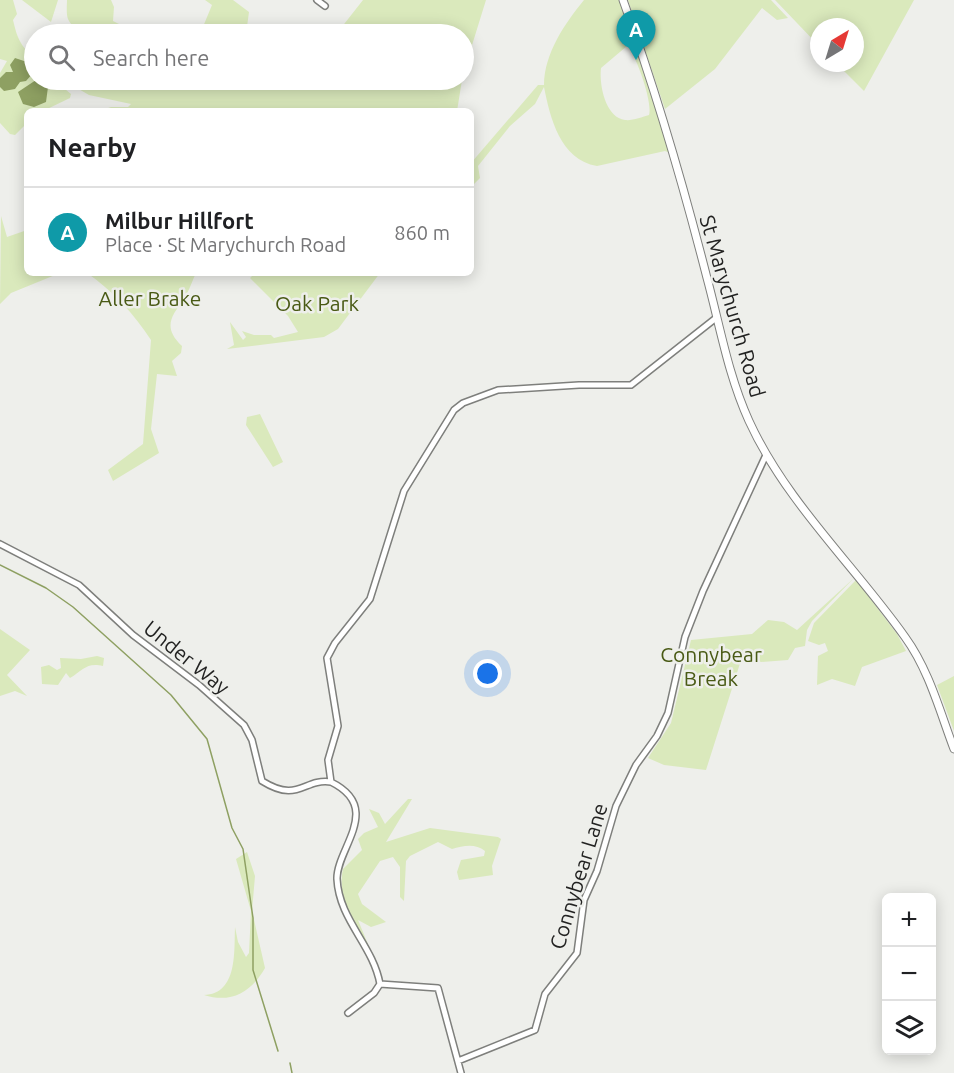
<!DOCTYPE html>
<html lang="en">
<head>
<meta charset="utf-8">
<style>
  :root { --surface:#fff; --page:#f2f2f2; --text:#202124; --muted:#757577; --line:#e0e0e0; --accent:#0b8043 }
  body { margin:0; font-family:Ubuntu,sans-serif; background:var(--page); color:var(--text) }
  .controls { position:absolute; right:18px; bottom:18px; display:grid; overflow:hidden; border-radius:9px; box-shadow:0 3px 15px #0003 }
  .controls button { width:54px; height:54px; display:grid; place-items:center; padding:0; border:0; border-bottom:2px solid var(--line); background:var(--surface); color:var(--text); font:30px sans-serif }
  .compass { position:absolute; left:810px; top:18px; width:54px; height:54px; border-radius:50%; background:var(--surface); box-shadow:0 3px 15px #0003; rotate:38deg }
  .you { position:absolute; left:488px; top:674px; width:21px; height:21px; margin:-15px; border:4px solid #fff; border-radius:50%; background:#1a73e8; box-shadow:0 0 0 9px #1a73e833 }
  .badge { display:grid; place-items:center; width:39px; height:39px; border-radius:50%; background:var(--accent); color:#fff; font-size:20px; font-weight:700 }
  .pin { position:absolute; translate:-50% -50px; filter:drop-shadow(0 2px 3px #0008) }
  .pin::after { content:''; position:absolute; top:32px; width:21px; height:18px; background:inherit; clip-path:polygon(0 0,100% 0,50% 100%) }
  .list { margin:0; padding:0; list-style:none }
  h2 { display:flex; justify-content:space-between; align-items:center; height:78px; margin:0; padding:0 24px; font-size:26px }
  h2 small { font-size:20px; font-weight:400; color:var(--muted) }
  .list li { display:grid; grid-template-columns:39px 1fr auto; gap:18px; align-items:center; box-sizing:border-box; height:90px; padding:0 24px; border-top:2px solid var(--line) }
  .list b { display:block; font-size:22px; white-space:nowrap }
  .list p { margin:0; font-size:20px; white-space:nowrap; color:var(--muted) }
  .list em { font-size:20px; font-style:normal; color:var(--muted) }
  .icon { flex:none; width:33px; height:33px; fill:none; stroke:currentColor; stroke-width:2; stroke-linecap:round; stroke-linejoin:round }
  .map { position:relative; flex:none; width:954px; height:1073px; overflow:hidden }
  .search { position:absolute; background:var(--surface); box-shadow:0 3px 15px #0003; left:24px; top:24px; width:450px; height:66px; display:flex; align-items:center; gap:15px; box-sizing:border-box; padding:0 21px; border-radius:33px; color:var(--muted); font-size:22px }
  .panel { position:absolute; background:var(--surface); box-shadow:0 3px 15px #0003; left:24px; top:108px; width:450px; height:168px; border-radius:9px }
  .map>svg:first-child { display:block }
</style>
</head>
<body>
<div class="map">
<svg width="954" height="1073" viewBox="0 0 954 1073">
  <rect width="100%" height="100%" fill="#eeefeb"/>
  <path fill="#dae9bc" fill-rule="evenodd" d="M 0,0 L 13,0 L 17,14 L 13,20 C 17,37 20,46 34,57 L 34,80 L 54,80 L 71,94 L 70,98 L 43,111 L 27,111 L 27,123 L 15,135 L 10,134 L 0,123 L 0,73 L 7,61 L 0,59 Z
    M 22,0 L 58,0 L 51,22 Z
    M 67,0 L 111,0 L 114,7 L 113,21 L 127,28 L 125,34 C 107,35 78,40 68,19 C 66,14 67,5 67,0 Z
    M 205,0 L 233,0 L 249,12 L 246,34 L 200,34 L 212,5 Z
    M 363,0 L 486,0 L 464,71 L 464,34 L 327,34 L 341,28 Z
    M 584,0 L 620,0 L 630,22 L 670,153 L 665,151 L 597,166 C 560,160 550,117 544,87 L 535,104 L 510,126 L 478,166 L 480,178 L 471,187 L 471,163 L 538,85 L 544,85 C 544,54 565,23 584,0 ZM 627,46 C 636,54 653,103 649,115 C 642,117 632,121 625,120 C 605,117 599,84 601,68 Z
    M 628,0 L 771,0 L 788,18 L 777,20 L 762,8 L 715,69 L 665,109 Z
    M 775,0 L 914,0 L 864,91 L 836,63 L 855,63 L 855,27 L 819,27 L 819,46 Z
    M 63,80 L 462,80 L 457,111 L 166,111 L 146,108 L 144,111 L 100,111 L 111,107 L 128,107 L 131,104 L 89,95 Z
    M 1,216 L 7,237 L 27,230 L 27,273 L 60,273 L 11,293 L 0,304 Z
    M 87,273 L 196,273 C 192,281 189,292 183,300 C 172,316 162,327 182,346 L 181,353 L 172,361 L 177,376 L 157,374 L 151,429 L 159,453 L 113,481 L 108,470 L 143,444 L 151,340 C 135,315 112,290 87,273 Z
    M 255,273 L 380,273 L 338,329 L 324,337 L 227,349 L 234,345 L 230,322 L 243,340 L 246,337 L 242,331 L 254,335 L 271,335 L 274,338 L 298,332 L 288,316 L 250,278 Z
    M 260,414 L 283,462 L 273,467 L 246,425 L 247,417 Z
    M 854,578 L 812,621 L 807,630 L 805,646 L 795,648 L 788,660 L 761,662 L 743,654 L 706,770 L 664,765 L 648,758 L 671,723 L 691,640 L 752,634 L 768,620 L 784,622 L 797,630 Z
    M 856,580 L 897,634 L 906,651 L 862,667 L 855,686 L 832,679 L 817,685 L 818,656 L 828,651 L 825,643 L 819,645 L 808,641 L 814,623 Z
    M 0,629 L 30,650 L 7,675 L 27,696 L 15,691 L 0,696 Z
    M 97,656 L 104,658 L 103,666 C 87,662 83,670 70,678 L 66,673 L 58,685 L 42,684 L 41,667 L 49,665 L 57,670 L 61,668 L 60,658 L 81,659 Z
    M 954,676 L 954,731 L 937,685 Z
    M 408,799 L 412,799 L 386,842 L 430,828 L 498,837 L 501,839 L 492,866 L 493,875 L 459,880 L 457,872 L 461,860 L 484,856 L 485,851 C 475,843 463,846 452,849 L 438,842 L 410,856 L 406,861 L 404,901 L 400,897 L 400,867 L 393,857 L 380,861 L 358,894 L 362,904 L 386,922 L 371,927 L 358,920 L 372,954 C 356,928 336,902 343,869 L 362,850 L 358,839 L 364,833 L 378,827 L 369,809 L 379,813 L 385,824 Z
    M 247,852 L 255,876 L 252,911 L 265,968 C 252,991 232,1004 204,995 C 238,994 234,951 235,927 L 238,942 L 246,957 L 249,953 L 251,911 L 236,859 Z"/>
  <path fill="#8ea062" d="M 15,58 L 33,64 L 34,72 L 26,81 L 20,82 L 15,89 L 4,91 L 0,87 L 0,78 L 6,72 L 13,72 L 10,65 Z
    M 36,80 L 48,87 L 46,102 L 34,107 L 23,104 L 18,92 Z"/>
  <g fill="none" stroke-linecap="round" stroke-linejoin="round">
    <path stroke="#8ea062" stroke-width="1.5" d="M 0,565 L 46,588 L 73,607 L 171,695 L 207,739 L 232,828 L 243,849 L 253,918 L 253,970 L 278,1051
      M 290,1063 L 292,1073"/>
    <g stroke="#7e7f7c" stroke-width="8">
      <path id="street" d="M 317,0 L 325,6
        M 0,544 L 79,585 L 133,635 L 199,685 L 244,725 L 252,740 L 262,781 C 299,804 303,778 331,782
        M 331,782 L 328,760 L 338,726 L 327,658 L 335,643 L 370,599 L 404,491 L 454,410 L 463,403 L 498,390 L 579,385 L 631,385 L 716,318
        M 331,782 C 384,808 336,849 337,879 C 339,920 373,945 380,984 L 374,993 L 348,1013
        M 380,984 L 438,988 L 461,1073
        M 458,1061 L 535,1030 L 545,994 L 577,953 L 584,900 L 597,871 L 616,806 L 636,765 L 657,736 L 668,713 L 685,637 L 703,591 L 766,455"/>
    </g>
    <g stroke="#7e7f7c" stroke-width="9">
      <path id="secondary" d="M 623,0 C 656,91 683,184 707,278 C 720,326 728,375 749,421 C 786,502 854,565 905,637 C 929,670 940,712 954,749"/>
    </g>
    <use href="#street" stroke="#fff" stroke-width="5"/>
    <use href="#secondary" stroke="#fff" stroke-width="7"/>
  </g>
  <g text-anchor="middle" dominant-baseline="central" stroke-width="5" stroke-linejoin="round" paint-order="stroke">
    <g font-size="21" fill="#495a15" stroke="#eeefeb">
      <text x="150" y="298">Aller Brake</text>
      <text x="317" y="303">Oak Park</text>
      <text x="711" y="654">Connybear<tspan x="711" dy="24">Break</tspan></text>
    </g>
    <g font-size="21" fill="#232322" stroke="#eeefeb">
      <text transform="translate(733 306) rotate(74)">St Marychurch Road</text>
      <text transform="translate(187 657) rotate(39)">Under Way</text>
      <text transform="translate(578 876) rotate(-73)">Connybear Lane</text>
    </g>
  </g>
</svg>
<div class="controls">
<button>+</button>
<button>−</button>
<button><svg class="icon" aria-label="layers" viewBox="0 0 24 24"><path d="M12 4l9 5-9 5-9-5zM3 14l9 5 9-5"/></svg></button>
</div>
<svg class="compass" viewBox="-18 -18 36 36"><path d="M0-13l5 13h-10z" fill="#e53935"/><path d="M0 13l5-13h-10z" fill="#757577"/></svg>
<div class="you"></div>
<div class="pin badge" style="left:636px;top:60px;background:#0f9aa8">A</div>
<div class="search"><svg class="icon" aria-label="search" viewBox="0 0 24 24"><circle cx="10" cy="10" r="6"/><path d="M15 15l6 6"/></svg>Search here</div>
<section class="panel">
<h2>Nearby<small></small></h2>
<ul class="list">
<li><span class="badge" style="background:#0f9aa8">A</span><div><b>Milbur Hillfort</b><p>Place · St Marychurch Road</p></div><em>860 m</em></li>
</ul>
</section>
</div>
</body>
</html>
